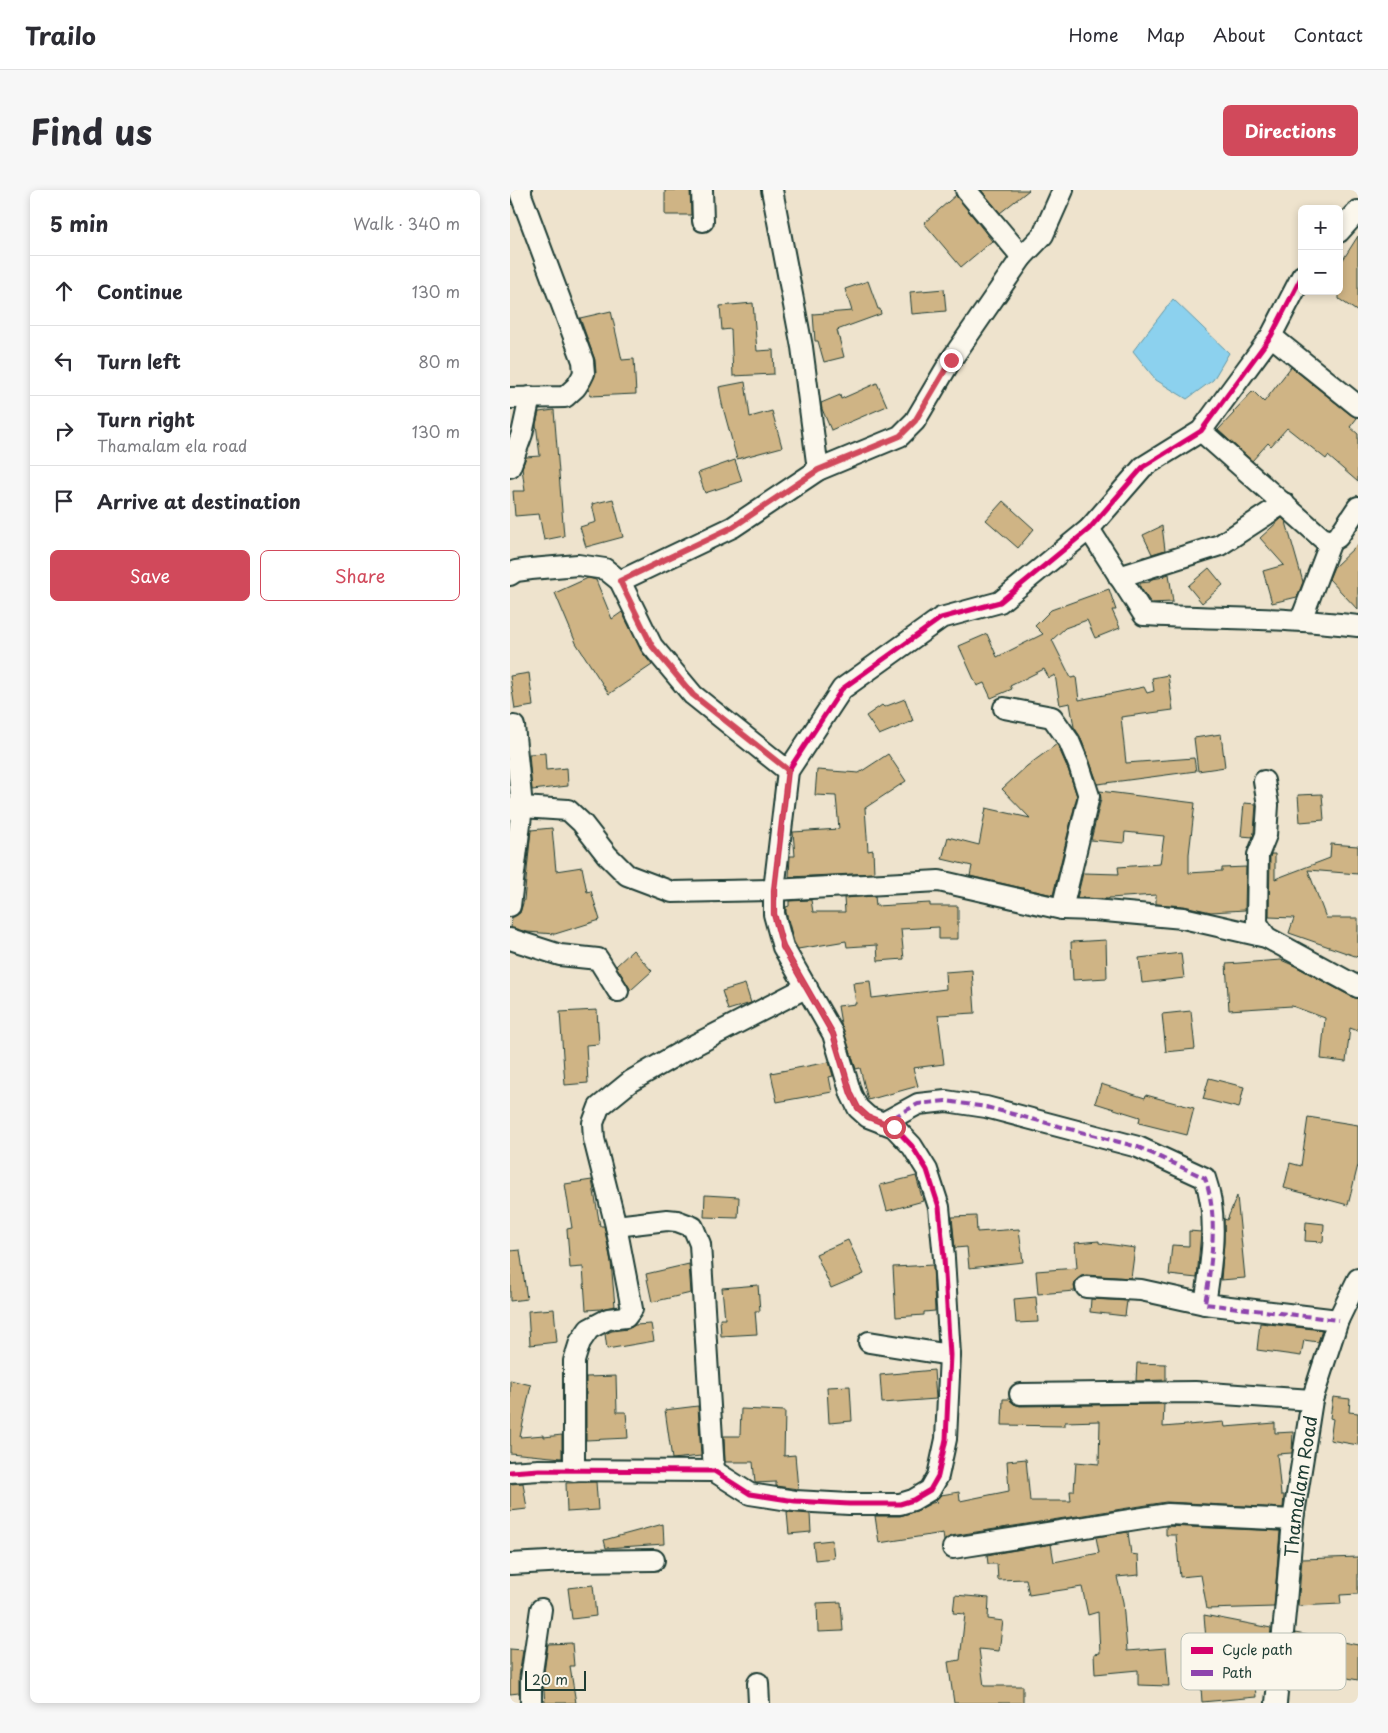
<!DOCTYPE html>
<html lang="en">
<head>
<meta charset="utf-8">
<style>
  :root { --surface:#fff; --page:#f7f7f7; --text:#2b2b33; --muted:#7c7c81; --line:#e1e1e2; --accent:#d1495b }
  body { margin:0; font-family:"Playpen Sans",sans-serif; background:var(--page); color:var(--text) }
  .controls { position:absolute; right:15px; top:15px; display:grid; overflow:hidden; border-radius:8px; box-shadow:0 2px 8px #0003 }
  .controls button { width:45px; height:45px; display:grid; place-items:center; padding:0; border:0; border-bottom:1px solid var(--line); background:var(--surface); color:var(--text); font:25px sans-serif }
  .scale { position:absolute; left:15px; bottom:12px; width:61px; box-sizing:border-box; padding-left:5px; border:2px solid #1f3d34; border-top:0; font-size:14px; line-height:18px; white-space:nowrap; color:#1f3d34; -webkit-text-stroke:4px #fbf7ec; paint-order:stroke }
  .stop { position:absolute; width:15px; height:15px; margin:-11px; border:4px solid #d1495b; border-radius:50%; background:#fff }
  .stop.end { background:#d1495b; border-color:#fff; box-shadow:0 1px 5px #0008 }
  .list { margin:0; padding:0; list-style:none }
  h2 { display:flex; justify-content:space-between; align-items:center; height:65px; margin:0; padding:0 20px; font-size:21px }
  h2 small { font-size:16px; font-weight:400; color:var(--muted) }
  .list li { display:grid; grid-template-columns:32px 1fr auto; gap:15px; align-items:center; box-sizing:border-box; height:70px; padding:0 20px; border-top:1px solid var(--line) }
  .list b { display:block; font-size:19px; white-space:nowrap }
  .list p { margin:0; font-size:16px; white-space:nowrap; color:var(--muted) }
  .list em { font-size:16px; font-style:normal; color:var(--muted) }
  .actions { display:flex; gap:10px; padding:15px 20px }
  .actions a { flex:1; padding:11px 0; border:1px solid var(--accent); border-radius:8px; text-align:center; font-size:18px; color:var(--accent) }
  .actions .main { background:var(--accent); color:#fff }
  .icon { flex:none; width:28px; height:28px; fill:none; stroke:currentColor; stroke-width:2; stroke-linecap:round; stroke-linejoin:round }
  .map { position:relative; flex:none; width:848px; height:1513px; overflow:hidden; border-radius:8px }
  header { display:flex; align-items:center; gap:30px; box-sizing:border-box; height:70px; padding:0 25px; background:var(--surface); border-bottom:1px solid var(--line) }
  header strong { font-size:24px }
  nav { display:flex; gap:28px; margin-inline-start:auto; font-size:18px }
  .intro { display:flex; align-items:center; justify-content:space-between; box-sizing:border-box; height:120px; padding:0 30px }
  h1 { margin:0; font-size:35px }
  .button { padding:12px 22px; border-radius:8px; background:var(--accent); color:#fff; font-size:18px; font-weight:700 }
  main { display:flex; gap:30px; padding:0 30px }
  aside { flex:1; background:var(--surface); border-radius:8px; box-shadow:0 2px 8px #0003 }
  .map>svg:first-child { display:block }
</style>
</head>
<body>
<header>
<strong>Trailo</strong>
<nav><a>Home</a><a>Map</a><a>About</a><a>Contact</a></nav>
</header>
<div class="intro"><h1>Find us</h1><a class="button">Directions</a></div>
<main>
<aside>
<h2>5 min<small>Walk · 340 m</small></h2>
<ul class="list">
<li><svg class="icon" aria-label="ahead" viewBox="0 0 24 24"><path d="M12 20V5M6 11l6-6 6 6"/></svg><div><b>Continue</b></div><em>130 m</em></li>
<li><svg class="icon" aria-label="left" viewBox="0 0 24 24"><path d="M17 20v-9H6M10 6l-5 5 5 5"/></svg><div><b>Turn left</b></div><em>80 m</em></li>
<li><svg class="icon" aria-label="right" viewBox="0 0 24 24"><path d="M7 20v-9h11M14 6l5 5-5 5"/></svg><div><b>Turn right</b><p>Thamalam ela road</p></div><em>130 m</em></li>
<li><svg class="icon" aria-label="arrive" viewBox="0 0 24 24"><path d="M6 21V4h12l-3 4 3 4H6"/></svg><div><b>Arrive at destination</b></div></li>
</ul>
<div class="actions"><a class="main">Save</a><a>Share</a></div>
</aside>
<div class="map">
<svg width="848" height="1513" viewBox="0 0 848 1513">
  <rect width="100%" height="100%" fill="#eee3cd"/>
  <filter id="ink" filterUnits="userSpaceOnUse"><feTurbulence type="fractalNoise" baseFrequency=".02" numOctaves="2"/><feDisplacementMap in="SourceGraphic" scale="10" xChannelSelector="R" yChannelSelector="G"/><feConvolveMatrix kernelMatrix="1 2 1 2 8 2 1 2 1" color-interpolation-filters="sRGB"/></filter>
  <g filter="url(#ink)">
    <path fill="#8cd1ee" stroke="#6096a4" d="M 663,109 L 719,163 L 703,190 L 677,209 L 646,190 L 623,161 Z"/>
    <path fill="#cfb485" stroke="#1f3d34" d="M 155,0 L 180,0 L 181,25 L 155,25 Z
      M 471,0 L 519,0 L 490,23 Z
      M 446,5 L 482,51 L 451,77 L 414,33 Z
      M 848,46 L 848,122 L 829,109 L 829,76 Z
      M 358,91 L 368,119 L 370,119 L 371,124 L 327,140 L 334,167 L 314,172 L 308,151 L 305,151 L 303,124 L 342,121 L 335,99 Z
      M 434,99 L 436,121 L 402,124 L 400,102 Z
      M 243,113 L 247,161 L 263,160 L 264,184 L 223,186 L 221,139 L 212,140 L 210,116 Z
      M 101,121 L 112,170 L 124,169 L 126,204 L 80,206 L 79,198 L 86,183 L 85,170 L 70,128 Z
      M 781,177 L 841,225 L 847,228 L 840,237 L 848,244 L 848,292 L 818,266 L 816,269 L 777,238 L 761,256 L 758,253 L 742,271 L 708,240 L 724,223 L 723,222 L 743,201 L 754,212 Z
      M 235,192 L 240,227 L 262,221 L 272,257 L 227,269 L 212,214 L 209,197 Z
      M 367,193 L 377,216 L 321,240 L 312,219 L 311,213 L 330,205 L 331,209 Z
      M 44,220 L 54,346 L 34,350 L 29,324 L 5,326 L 3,301 L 15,301 L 12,278 L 16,267 L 30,266 L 26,234 L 29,222 Z
      M 225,270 L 232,291 L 195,303 L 188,283 Z
      M 103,309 L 113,347 L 76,357 L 70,337 L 86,332 L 82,314 Z
      M 493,311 L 524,339 L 508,358 L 476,330 Z
      M 772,328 L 776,332 L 793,392 L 787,407 L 762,413 L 753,381 L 774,375 L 750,348 Z
      M 652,336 L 655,360 L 642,364 L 633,345 Z
      M 848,354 L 848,420 L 819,389 L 824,377 Z
      M 699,378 L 713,395 L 692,413 L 678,396 Z
      M 659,384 L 663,412 L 641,413 L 630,397 L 630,393 L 640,392 L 640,390 L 642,389 L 654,387 L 653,386 Z
      M 78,388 L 86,390 L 102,429 L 112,422 L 131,461 L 142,475 L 99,504 L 66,453 L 45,403 Z
      M 599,399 L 606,420 L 602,420 L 610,438 L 585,448 L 577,430 L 555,438 L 542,450 L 561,488 L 566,487 L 569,510 L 634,497 L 637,503 L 644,501 L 642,488 L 658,485 L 663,520 L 611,527 L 616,573 L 684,568 L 686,581 L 588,594 L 570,546 L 564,537 L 560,513 L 550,515 L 545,485 L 539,488 L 534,479 L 500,496 L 502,499 L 481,508 L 474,493 L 467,496 L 449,456 L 477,444 L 487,467 L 533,444 L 525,436 L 541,420 Z
      M 19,483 L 23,516 L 5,519 L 0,486 Z
      M 395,509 L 403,531 L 369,545 L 356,526 L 372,515 L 374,517 Z
      M 711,544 L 715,577 L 688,581 L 684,548 Z
      M 547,554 L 558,579 L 567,606 L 543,705 L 460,686 L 462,676 L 432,669 L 438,647 L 469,655 L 476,618 L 520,628 L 492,599 L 517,576 Z
      M 35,563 L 36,580 L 57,578 L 58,596 L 22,600 L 19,564 Z
      M 378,564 L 396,591 L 355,618 L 358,661 L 363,660 L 364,683 L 279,687 L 280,666 L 285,666 L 283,642 L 329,639 L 326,606 L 305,605 L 307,580 L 349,583 Z
      M 590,601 L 685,613 L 679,664 L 679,683 L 712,681 L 712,678 L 736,677 L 735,720 L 701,722 L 674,716 L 646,714 L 646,705 L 599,708 L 599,709 L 567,708 L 573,683 L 609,684 L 608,677 L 650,674 L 654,646 L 615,642 L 614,653 L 581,650 L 591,609 Z
      M 812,604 L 814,630 L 790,632 L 788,605 Z
      M 734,613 L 746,614 L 744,642 L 743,647 L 731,646 Z
      M 42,638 L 46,681 L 72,677 L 77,702 L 81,701 L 90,730 L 45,744 L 17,742 L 1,738 L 2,727 L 10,723 L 14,710 L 21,640 Z
      M 821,654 L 848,656 L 848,684 L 798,680 L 816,728 L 848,728 L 848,767 L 779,743 L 784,728 L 759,727 L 760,667 L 761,664 L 765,664 L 765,689 L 820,668 Z
      M 365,706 L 366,716 L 420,713 L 420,716 L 448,716 L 448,749 L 429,749 L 429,737 L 391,739 L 394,769 L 368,771 L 367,755 L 337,757 L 336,751 L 288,759 L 284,752 L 276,722 L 276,717 L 279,716 L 279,711 L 301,710 L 303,722 L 335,722 L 334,708 Z
      M 596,750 L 597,788 L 563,790 L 561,752 Z
      M 123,760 L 142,781 L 121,800 L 106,776 Z
      M 671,763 L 674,788 L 632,793 L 629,768 Z
      M 771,770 L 785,776 L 842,807 L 848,809 L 848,841 L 840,838 L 836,872 L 811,869 L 815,828 L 782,816 L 719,820 L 716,774 Z
      M 462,780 L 465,823 L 428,825 L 434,874 L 403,878 L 408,896 L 358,910 L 350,878 L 346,879 L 331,834 L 328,816 L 346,814 L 343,793 L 360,791 L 362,808 L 436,799 L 435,782 Z
      M 235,794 L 241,813 L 218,820 L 212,801 Z
      M 87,820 L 89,854 L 76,855 L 78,893 L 55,895 L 50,822 Z
      M 681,821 L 685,859 L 656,862 L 652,824 Z
      M 319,872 L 323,886 L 319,887 L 322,902 L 267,912 L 261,883 Z
      M 699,888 L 734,897 L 729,918 L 693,909 Z
      M 591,894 L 635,908 L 636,905 L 684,918 L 677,945 L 629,933 L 630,927 L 585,913 Z
      M 798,927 L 848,935 L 848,975 L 838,1015 L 774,998 L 780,973 L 791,976 Z
      M 406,986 L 413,1011 L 377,1021 L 370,995 Z
      M 82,990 L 90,1036 L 94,1036 L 101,1072 L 105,1116 L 91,1119 L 76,1120 L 73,1077 L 60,1078 L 57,1039 L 62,1038 L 55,994 Z
      M 195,1005 L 229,1007 L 228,1028 L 194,1027 Z
      M 727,1006 L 735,1088 L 711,1090 L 714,1052 L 714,1029 L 717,1030 Z
      M 466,1026 L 467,1042 L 509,1039 L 513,1072 L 459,1078 L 457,1057 L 445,1058 L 442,1027 Z
      M 796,1032 L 814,1034 L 813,1052 L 795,1051 Z
      M 679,1041 L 691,1042 L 687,1088 L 659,1085 L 662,1055 L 679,1056 Z
      M 338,1050 L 354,1084 L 321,1098 L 306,1064 Z
      M 589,1051 L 589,1053 L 625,1058 L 621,1088 L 576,1085 L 571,1086 L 566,1090 L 564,1096 L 565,1101 L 528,1104 L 526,1081 L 567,1078 L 565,1053 Z
      M 10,1060 L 17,1109 L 0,1111 L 0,1061 Z
      M 179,1074 L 181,1103 L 142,1112 L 136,1084 Z
      M 423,1075 L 425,1121 L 414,1122 L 414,1125 L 386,1127 L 383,1077 Z
      M 248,1095 L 250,1121 L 245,1121 L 247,1144 L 211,1146 L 210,1129 L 215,1129 L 212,1098 Z
      M 526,1107 L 528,1132 L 506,1133 L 504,1109 Z
      M 581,1109 L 617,1111 L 615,1126 L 580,1122 Z
      M 44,1119 L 47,1152 L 20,1155 L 18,1121 Z
      M 750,1133 L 812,1140 L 808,1152 L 794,1150 L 791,1166 L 747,1160 Z
      M 141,1134 L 144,1151 L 97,1159 L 95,1144 L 102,1141 L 118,1139 L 125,1135 Z
      M 627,1173 L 656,1174 L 656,1190 L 626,1191 Z
      M 424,1180 L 426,1209 L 372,1213 L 370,1185 Z
      M 106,1186 L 107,1222 L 116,1222 L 118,1248 L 76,1250 L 76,1187 Z
      M 0,1190 L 21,1195 L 10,1247 L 34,1245 L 34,1247 L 52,1245 L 52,1268 L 0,1263 Z
      M 340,1196 L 342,1231 L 319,1233 L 317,1197 Z
      M 823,1207 L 840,1209 L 839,1222 L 848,1223 L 848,1255 L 820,1250 L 823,1229 L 820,1228 Z
      M 493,1209 L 500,1209 L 504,1214 L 510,1216 L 654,1214 L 653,1237 L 714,1232 L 715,1237 L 765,1233 L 765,1243 L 783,1242 L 782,1263 L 767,1264 L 771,1305 L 774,1305 L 773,1318 L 656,1312 L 441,1346 L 434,1351 L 433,1343 L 369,1353 L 365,1326 L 390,1326 L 406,1321 L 422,1313 L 427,1312 L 426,1310 L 431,1305 L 449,1302 L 450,1311 L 499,1301 L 497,1271 L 516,1269 L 520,1311 L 561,1311 L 560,1301 L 564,1301 L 566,1272 L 589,1274 L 590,1231 L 555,1232 L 555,1236 L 492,1235 Z
      M 188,1216 L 191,1266 L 162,1269 L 155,1220 Z
      M 231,1219 L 275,1221 L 274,1266 L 285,1265 L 288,1299 L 266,1296 L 266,1292 L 245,1293 L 243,1272 L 215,1272 L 214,1246 L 230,1246 Z
      M 86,1292 L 88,1320 L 57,1322 L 56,1293 Z
      M 13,1293 L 17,1319 L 0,1321 L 0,1294 Z
      M 277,1322 L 300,1324 L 301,1342 L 279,1344 Z
      M 153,1334 L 154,1354 L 96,1358 L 94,1350 Z
      M 656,1336 L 770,1341 L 764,1417 L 697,1419 L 691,1385 L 670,1387 L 666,1345 L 656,1345 Z
      M 618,1342 L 621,1364 L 628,1365 L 629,1385 L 607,1387 L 613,1412 L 617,1461 L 656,1458 L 659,1496 L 628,1495 L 628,1480 L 585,1484 L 584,1464 L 590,1463 L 588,1422 L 578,1425 L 572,1397 L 519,1405 L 516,1389 L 488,1390 L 487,1374 L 478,1374 L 477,1365 L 541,1354 L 544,1372 L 589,1363 L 586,1347 Z
      M 322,1350 L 324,1368 L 305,1370 L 303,1352 Z
      M 848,1367 L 848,1404 L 830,1405 L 831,1414 L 788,1416 L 792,1369 Z
      M 83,1395 L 86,1426 L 62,1429 L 58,1398 Z
      M 445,1405 L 479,1408 L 478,1429 L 493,1431 L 489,1461 L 469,1459 L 474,1496 L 513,1496 L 513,1513 L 444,1513 L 438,1472 L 450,1470 L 455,1424 L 443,1423 Z
      M 331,1412 L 333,1441 L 308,1442 L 307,1413 Z
      M 694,1425 L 761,1438 L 756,1492 L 745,1493 L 746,1507 L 692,1512 L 690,1483 L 716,1481 L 716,1448 L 696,1450 Z
      M 785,1443 L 848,1455 L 848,1490 L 781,1477 Z
      M 62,1453 L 64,1476 L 60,1476 L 66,1513 L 35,1513 L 33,1490 L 38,1454 Z
      M 0,1459 L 13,1460 L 9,1487 L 9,1503 L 0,1504 Z"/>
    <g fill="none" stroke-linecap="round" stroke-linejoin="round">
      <g stroke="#1f3d34" stroke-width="24">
        <g id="minor">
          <path d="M 192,0 L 193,31"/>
          <path d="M 262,0 L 292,157 L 308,280"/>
          <path d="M 456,0 L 512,67"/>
          <path d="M 829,42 L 848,21"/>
          <path d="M 761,146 L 848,216"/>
          <path d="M 0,208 L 55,207 L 66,197 L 71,189 L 74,183 L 73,171 L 11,5 L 11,0"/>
          <path d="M 691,241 L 812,348 L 821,351 L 828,347 L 848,317"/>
          <path d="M 0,277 L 12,244 L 20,207"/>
          <path d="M 579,339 L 634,425 C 705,429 777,427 848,436"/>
          <path d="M 0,385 L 6,381 L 21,379 L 68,375 L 95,379 L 110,391 L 142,456 L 183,505 L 278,581"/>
          <path d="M 609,387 L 710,355 L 774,313"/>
          <path d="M 110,391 L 223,337 L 308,280 L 390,246 L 405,231 L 441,170 L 512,67 L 533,45 L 553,0"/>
          <path d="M 791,430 L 821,351"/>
          <path d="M 494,518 L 542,527 L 559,551 L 569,575 L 579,606 L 552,719"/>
          <path d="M 754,591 L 758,615 L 756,645 L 748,665 L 747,733 L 756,747"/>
          <path d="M 0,618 L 12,617 L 58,620 L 72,633 L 97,665 L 117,685 L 162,702 L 264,700 L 429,691 L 552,719 L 584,720 L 673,728 L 756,747 L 848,797"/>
          <path d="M 0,716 L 12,617 L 4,536"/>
          <path d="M 0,749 L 50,765 L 88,769 L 108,801"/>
          <path d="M 373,933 L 408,914 L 436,911 L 476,917 L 628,957 L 695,988 C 709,1027 701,1075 695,1114 L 828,1130"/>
          <path d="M 576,1097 L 631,1100 L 695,1114"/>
          <path d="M 359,1152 L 440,1165"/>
          <path d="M 510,1204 L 685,1202 L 802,1210"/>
          <path d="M 64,1281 L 64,1171 L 70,1152 L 79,1139 L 98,1129 L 116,1127 L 122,1119 L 106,1036"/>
          <path d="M 204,1281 L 190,1054 L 183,1037 L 167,1031 L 157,1030 L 106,1036 L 84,949 L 83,933 L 89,917 L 121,891 L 173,861 L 297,797"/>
          <path d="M 0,1282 L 29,1280 L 204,1281 L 240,1304 L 285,1311 L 339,1314 L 390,1314 L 403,1310 L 420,1300 L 428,1286 L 436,1249 L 440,1165 L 434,1068 L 429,1017 L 417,980 L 402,956 L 384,937 L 358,927 L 348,918 L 341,904 L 323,844 L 273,757 L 264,724 L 264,700 L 278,581 L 332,499 L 431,428 L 490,412 L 579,339 L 633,277 L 691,241 L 761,146 L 792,86"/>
          <path d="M 443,1358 L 658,1324 L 783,1330"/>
          <path d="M 0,1374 L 57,1371 L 144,1370"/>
          <path d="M 248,1493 L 249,1513"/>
          <path d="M 21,1513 L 21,1489 L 31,1419"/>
          <path id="s1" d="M 766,1513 L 776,1412 L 783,1330 L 802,1210 L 828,1130 L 848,1089"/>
        </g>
      </g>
      <use href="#minor" stroke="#fbf7ec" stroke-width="20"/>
      <path stroke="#8e44ad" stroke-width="4" stroke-dasharray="8 4" stroke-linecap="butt" d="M 373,933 L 408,914 L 436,911 L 476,917 L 628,957 L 695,988 C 709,1027 701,1075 695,1114 L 828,1130"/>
      <g stroke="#fbf7ec" stroke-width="8">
        <path id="cycleway" d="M 0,1282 L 29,1280 L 204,1281 L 240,1304 L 285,1311 L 339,1314 L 390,1314 L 403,1310 L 420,1300 L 428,1286 L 436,1249 L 440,1165 L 434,1068 L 429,1017 L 417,980 L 402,956 L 384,937 L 358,927 L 348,918 L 341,904 L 323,844 L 273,757 L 264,724 L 264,700 L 278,581 L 332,499 L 431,428 L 490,412 L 579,339 L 633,277 L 691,241 L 761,146 L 792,86"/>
      </g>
      <use href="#cycleway" stroke="#d6006c" stroke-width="5"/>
    </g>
  </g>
  <g fill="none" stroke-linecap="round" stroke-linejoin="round" filter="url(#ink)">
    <path stroke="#d1495b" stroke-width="6" d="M 384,937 L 358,927 L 348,918 L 341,904 L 323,844 L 273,757 L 264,724 L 264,700 L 278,580 L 183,505 L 142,456 L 110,391 L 223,337 L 308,280 L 390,246 L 405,231 L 441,170"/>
  </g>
  <g text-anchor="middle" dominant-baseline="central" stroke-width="4.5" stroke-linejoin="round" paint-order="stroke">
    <g font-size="18" fill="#1f3d34" stroke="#fbf7ec">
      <text stroke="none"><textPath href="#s1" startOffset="218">Thamalam Road</textPath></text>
    </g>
  </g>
  <rect x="671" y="1443" width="165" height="57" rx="8" fill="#fbf7ec" stroke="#b9bfb5" stroke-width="1"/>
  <rect x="681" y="1457" width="22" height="7" fill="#d6006c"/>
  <rect x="681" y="1480" width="22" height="6" fill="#8e44ad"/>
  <g font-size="14" fill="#1f3d34">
    <text x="712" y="1465">Cycle path</text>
    <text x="712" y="1488">Path</text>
  </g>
</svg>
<div class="controls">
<button>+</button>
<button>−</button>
</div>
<div class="scale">20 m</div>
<div class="stop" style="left:384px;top:937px"></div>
<div class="stop end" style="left:441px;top:170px"></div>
</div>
</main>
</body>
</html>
